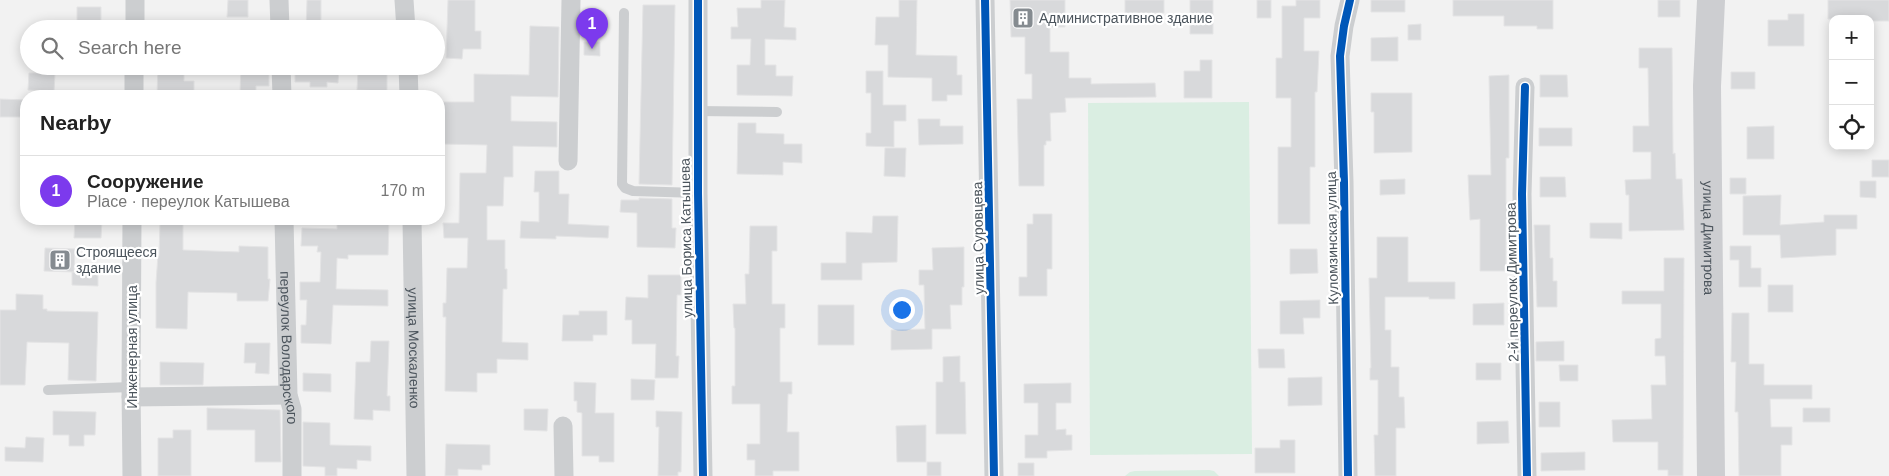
<!DOCTYPE html>
<html lang="en">
<head>
<meta charset="utf-8">
<style>
  :root { --surface:#fff; --page:#f2f2f2; --text:#222; --muted:#767676; --line:#e0e0e0; --accent:#7c3aed }
  body { margin:0; font-family:Helvetica,sans-serif; background:var(--page); color:var(--text) }
  .controls { position:absolute; right:15px; top:15px; display:grid; overflow:hidden; border-radius:10px; box-shadow:0 2px 12px #0003 }
  .controls button { width:45px; height:45px; display:grid; place-items:center; padding:0; border:0; border-bottom:1px solid var(--line); background:var(--surface); color:var(--text); font:25px sans-serif }
  .you { position:absolute; left:901px; top:309px; width:18px; height:18px; margin:-12px; border:4px solid #fff; border-radius:50%; background:#1a73e8; box-shadow:0 0 0 8px #1a73e833 }
  .badge { display:grid; place-items:center; width:32px; height:32px; border-radius:50%; background:var(--accent); color:#fff; font-size:16px; font-weight:700 }
  .pin { position:absolute; translate:-50% -41px; filter:drop-shadow(0 1px 2px #0008) }
  .pin::after { content:''; position:absolute; top:26px; width:18px; height:15px; background:inherit; clip-path:polygon(0 0,100% 0,50% 100%) }
  .list { margin:0; padding:0; list-style:none }
  h2 { display:flex; justify-content:space-between; align-items:center; height:65px; margin:0; padding:0 20px; font-size:21px }
  h2 small { font-size:16px; font-weight:400; color:var(--muted) }
  .list li { display:grid; grid-template-columns:32px 1fr auto; gap:15px; align-items:center; box-sizing:border-box; height:70px; padding:0 20px; border-top:1px solid var(--line) }
  .list b { display:block; font-size:19px; white-space:nowrap }
  .list p { margin:0; font-size:16px; white-space:nowrap; color:var(--muted) }
  .list em { font-size:16px; font-style:normal; color:var(--muted) }
  .icon { flex:none; width:28px; height:28px; fill:none; stroke:currentColor; stroke-width:2; stroke-linecap:round; stroke-linejoin:round }
  .map { position:relative; flex:none; width:1889px; height:476px; overflow:hidden }
  .search { position:absolute; background:var(--surface); box-shadow:0 2px 12px #0003; left:20px; top:20px; width:425px; height:55px; display:flex; align-items:center; gap:12px; box-sizing:border-box; padding:0 18px; border-radius:28px; color:var(--muted); font-size:19px }
  .panel { position:absolute; background:var(--surface); box-shadow:0 2px 12px #0003; left:20px; top:90px; width:425px; height:135px; border-radius:20px }
  .map>svg:first-child { display:block }
</style>
</head>
<body>
<div class="map">
<svg width="1889" height="476" viewBox="0 0 1889 476">
  <rect width="100%" height="100%" fill="#f2f2f2"/>
  <path fill="#daeee2" d="M 1249,102 L 1252,454 L 1090,455 L 1088,103 Z
    M 1209,470 L 1214,471 L 1219,476 L 1125,476 L 1130,472 L 1135,471 Z"/>
  <path fill="#d8d9db" stroke="#e4e4e5" d="M 228,0 L 248,0 L 248,17 L 227,17 Z
    M 307,0 L 321,0 L 321,29 L 306,29 Z
    M 448,0 L 475,0 L 475,31 L 481,31 L 481,49 L 463,49 L 462,59 L 446,58 Z
    M 761,0 L 785,0 L 784,27 L 796,28 L 796,40 L 765,39 L 765,65 L 776,65 L 776,76 L 793,76 L 792,96 L 737,95 L 737,65 L 750,65 L 751,39 L 731,39 L 731,27 L 738,27 L 737,8 L 761,8 Z
    M 899,0 L 917,0 L 916,55 L 957,56 L 957,75 L 962,75 L 962,95 L 947,95 L 947,101 L 932,101 L 932,78 L 888,77 L 888,45 L 875,45 L 876,17 L 899,17 Z
    M 1010,0 L 1065,0 L 1065,27 L 1050,27 L 1050,52 L 1069,52 L 1069,78 L 1091,78 L 1091,84 L 1155,83 L 1156,97 L 1065,98 L 1066,112 L 1050,113 L 1051,141 L 1046,141 L 1046,145 L 1044,145 L 1044,186 L 1019,186 L 1017,99 L 1032,99 L 1032,74 L 1025,74 L 1025,37 L 1011,37 Z
    M 1125,0 L 1164,0 L 1164,13 L 1125,13 Z
    M 1190,0 L 1213,0 L 1213,34 L 1190,34 Z
    M 1257,0 L 1271,0 L 1271,18 L 1257,18 Z
    M 1296,0 L 1320,0 L 1320,18 L 1304,18 L 1304,51 L 1319,51 L 1317,92 L 1315,92 L 1315,167 L 1310,167 L 1310,224 L 1278,224 L 1278,147 L 1291,147 L 1291,98 L 1276,98 L 1276,58 L 1282,58 L 1282,6 L 1296,6 Z
    M 1371,0 L 1405,0 L 1405,12 L 1371,12 Z
    M 1453,0 L 1553,0 L 1553,29 L 1537,29 L 1537,26 L 1504,26 L 1504,16 L 1453,16 Z
    M 1658,0 L 1680,0 L 1680,17 L 1658,17 Z
    M 1828,0 L 1889,0 L 1889,21 L 1872,21 L 1872,19 L 1828,19 Z
    M 643,5 L 675,5 L 672,185 L 639,184 Z
    M 77,7 L 101,7 L 101,22 L 77,22 Z
    M 1788,14 L 1804,14 L 1804,46 L 1768,46 L 1768,20 L 1788,20 Z
    M 1421,24 L 1421,40 L 1408,40 L 1408,25 Z
    M 530,26 L 559,27 L 558,97 L 511,96 L 511,121 L 557,122 L 557,147 L 513,146 L 513,177 L 504,177 L 503,206 L 487,206 L 487,240 L 505,240 L 505,269 L 507,269 L 507,289 L 503,289 L 502,342 L 528,343 L 528,360 L 497,359 L 497,373 L 477,373 L 477,392 L 445,391 L 446,317 L 443,317 L 443,303 L 446,303 L 447,268 L 467,268 L 468,238 L 444,238 L 443,223 L 459,223 L 460,173 L 486,173 L 487,145 L 443,144 L 443,102 L 474,102 L 474,74 L 529,75 Z
    M 1398,37 L 1398,61 L 1371,61 L 1371,38 Z
    M 584,42 L 600,42 L 600,56 L 584,55 Z
    M 1639,48 L 1672,48 L 1673,154 L 1675,153 L 1676,179 L 1682,179 L 1684,230 L 1629,231 L 1629,195 L 1626,195 L 1625,180 L 1651,179 L 1651,152 L 1633,152 L 1633,126 L 1649,126 L 1648,68 L 1639,68 Z
    M 1200,60 L 1212,60 L 1212,98 L 1184,98 L 1184,71 L 1200,71 Z
    M 158,66 L 184,66 L 184,81 L 194,81 L 194,96 L 157,96 Z
    M 241,66 L 269,66 L 269,86 L 256,86 L 256,93 L 240,93 Z
    M 295,66 L 339,67 L 338,83 L 327,82 L 327,87 L 310,87 L 310,82 L 295,82 Z
    M 866,71 L 883,71 L 883,105 L 906,105 L 906,121 L 894,121 L 894,147 L 866,146 L 866,133 L 871,133 L 871,93 L 866,93 Z
    M 358,72 L 387,73 L 387,91 L 357,90 Z
    M 1731,72 L 1755,72 L 1755,89 L 1731,89 Z
    M 29,73 L 55,73 L 54,91 L 28,90 Z
    M 1509,75 L 1509,158 L 1506,158 L 1506,203 L 1508,203 L 1509,219 L 1506,219 L 1506,271 L 1480,271 L 1480,219 L 1470,220 L 1468,175 L 1491,175 L 1489,76 Z
    M 1540,75 L 1567,75 L 1568,97 L 1540,97 Z
    M 1371,93 L 1412,93 L 1412,152 L 1374,153 L 1374,112 L 1371,112 Z
    M 0,99 L 26,100 L 26,117 L 0,117 Z
    M 918,119 L 940,119 L 940,126 L 963,126 L 963,144 L 919,145 Z
    M 738,123 L 756,123 L 756,133 L 784,134 L 784,144 L 802,144 L 802,163 L 783,162 L 783,175 L 737,174 Z
    M 1774,126 L 1774,159 L 1747,159 L 1747,127 Z
    M 1539,128 L 1572,128 L 1572,146 L 1539,146 Z
    M 885,148 L 906,148 L 905,177 L 884,176 Z
    M 1872,160 L 1889,160 L 1889,177 L 1872,177 Z
    M 535,171 L 559,171 L 559,194 L 569,194 L 568,224 L 609,226 L 608,238 L 556,236 L 556,239 L 520,238 L 521,221 L 539,222 L 539,192 L 534,192 Z
    M 1540,177 L 1565,177 L 1566,197 L 1540,197 Z
    M 1730,178 L 1746,178 L 1746,194 L 1730,194 Z
    M 1405,179 L 1405,194 L 1380,195 L 1380,180 Z
    M 1860,181 L 1876,181 L 1876,198 L 1860,197 Z
    M 1781,195 L 1780,225 L 1824,222 L 1824,215 L 1857,215 L 1857,229 L 1836,229 L 1836,255 L 1781,258 L 1780,235 L 1743,235 L 1743,196 Z
    M 639,198 L 672,199 L 672,228 L 676,228 L 675,248 L 637,247 L 637,213 L 620,212 L 621,200 L 639,200 Z
    M 1033,214 L 1052,214 L 1052,269 L 1047,269 L 1047,296 L 1019,296 L 1019,277 L 1027,277 L 1027,224 L 1033,224 Z
    M 873,216 L 898,216 L 897,262 L 862,263 L 862,280 L 821,280 L 821,263 L 846,263 L 846,232 L 872,233 Z
    M 75,219 L 102,219 L 101,238 L 74,238 Z
    M 337,219 L 389,219 L 388,255 L 348,255 L 348,259 L 337,258 L 336,289 L 388,290 L 388,306 L 333,305 L 331,344 L 301,343 L 301,325 L 306,325 L 307,300 L 300,300 L 300,282 L 320,282 L 321,252 L 317,252 L 318,246 L 301,246 L 302,228 L 337,229 Z
    M 160,222 L 183,222 L 183,250 L 239,252 L 239,246 L 268,247 L 268,279 L 270,279 L 268,301 L 237,301 L 237,293 L 188,292 L 187,329 L 156,328 L 156,283 L 158,255 L 159,256 Z
    M 1590,223 L 1622,223 L 1622,239 L 1590,238 Z
    M 1534,225 L 1550,225 L 1550,258 L 1553,258 L 1553,281 L 1557,281 L 1557,307 L 1537,307 Z
    M 750,226 L 777,226 L 777,251 L 772,251 L 772,304 L 785,304 L 785,328 L 780,328 L 780,382 L 792,382 L 792,394 L 788,394 L 787,432 L 799,432 L 799,471 L 773,471 L 773,476 L 755,476 L 755,460 L 747,460 L 747,444 L 760,444 L 760,404 L 732,404 L 732,386 L 735,386 L 735,328 L 734,328 L 733,304 L 746,304 L 745,274 L 749,274 Z
    M 1377,237 L 1408,237 L 1408,282 L 1455,282 L 1455,299 L 1429,299 L 1429,297 L 1385,297 L 1385,330 L 1391,330 L 1391,367 L 1399,367 L 1399,397 L 1404,397 L 1405,428 L 1396,428 L 1396,476 L 1375,476 L 1374,435 L 1378,435 L 1378,380 L 1370,380 L 1370,368 L 1371,368 L 1369,278 L 1377,278 Z
    M 1730,246 L 1751,246 L 1751,268 L 1761,268 L 1761,287 L 1739,287 L 1739,260 L 1730,260 Z
    M 964,247 L 964,287 L 962,287 L 962,305 L 950,305 L 951,329 L 932,329 L 932,349 L 891,350 L 891,330 L 925,329 L 924,285 L 919,285 L 919,270 L 933,270 L 932,248 Z
    M 45,248 L 75,249 L 74,272 L 44,271 Z
    M 1290,249 L 1317,249 L 1318,273 L 1290,274 Z
    M 1664,258 L 1684,258 L 1683,476 L 1668,476 L 1668,470 L 1658,470 L 1658,442 L 1613,442 L 1612,420 L 1652,419 L 1651,385 L 1666,385 L 1665,356 L 1655,356 L 1655,339 L 1661,338 L 1661,304 L 1622,304 L 1622,291 L 1664,291 Z
    M 72,272 L 98,273 L 98,286 L 72,285 Z
    M 648,275 L 681,275 L 681,295 L 677,295 L 676,356 L 679,356 L 678,378 L 655,378 L 656,344 L 632,344 L 632,320 L 625,320 L 626,297 L 648,298 Z
    M 1768,285 L 1793,285 L 1793,312 L 1768,312 Z
    M 16,294 L 43,295 L 43,309 L 47,309 L 47,311 L 98,312 L 96,381 L 68,380 L 69,343 L 27,342 L 25,385 L 0,385 L 0,310 L 16,310 Z
    M 1320,300 L 1320,318 L 1303,318 L 1304,334 L 1280,334 L 1280,301 Z
    M 1504,303 L 1504,325 L 1473,325 L 1473,304 Z
    M 818,305 L 854,305 L 854,345 L 818,345 Z
    M 579,311 L 607,311 L 607,335 L 593,335 L 593,341 L 562,341 L 563,315 L 579,315 Z
    M 1732,313 L 1749,313 L 1749,364 L 1764,364 L 1764,385 L 1812,385 L 1812,399 L 1770,399 L 1771,427 L 1792,427 L 1792,445 L 1781,445 L 1781,476 L 1739,476 L 1738,412 L 1735,412 L 1736,362 L 1731,362 Z
    M 371,341 L 389,341 L 387,396 L 390,396 L 390,411 L 373,410 L 373,420 L 354,419 L 356,362 L 370,362 Z
    M 1564,341 L 1564,361 L 1536,361 L 1536,342 Z
    M 245,343 L 270,343 L 269,374 L 255,373 L 256,363 L 244,363 Z
    M 1258,349 L 1284,349 L 1285,368 L 1259,368 Z
    M 960,356 L 960,382 L 965,382 L 966,434 L 936,434 L 936,382 L 943,382 L 943,357 Z
    M 160,362 L 204,363 L 203,385 L 160,385 Z
    M 1476,363 L 1501,363 L 1501,380 L 1476,380 Z
    M 1559,365 L 1578,365 L 1578,381 L 1560,381 Z
    M 303,373 L 331,374 L 331,392 L 303,391 Z
    M 1322,377 L 1322,405 L 1288,406 L 1288,378 Z
    M 631,379 L 655,380 L 654,400 L 631,400 Z
    M 574,382 L 596,383 L 595,413 L 614,413 L 614,462 L 599,462 L 599,456 L 582,456 L 582,413 L 577,412 L 577,401 L 574,401 Z
    M 1071,383 L 1071,403 L 1056,403 L 1056,430 L 1066,429 L 1066,435 L 1072,435 L 1072,450 L 1047,451 L 1047,458 L 1025,458 L 1025,435 L 1038,435 L 1038,403 L 1024,403 L 1024,384 Z
    M 1539,402 L 1560,402 L 1560,427 L 1539,427 Z
    M 207,408 L 280,410 L 281,462 L 255,462 L 255,430 L 207,430 Z
    M 1803,408 L 1830,408 L 1830,422 L 1803,422 Z
    M 524,409 L 548,409 L 547,431 L 524,430 Z
    M 53,411 L 96,412 L 95,435 L 84,435 L 84,446 L 69,446 L 69,435 L 53,435 Z
    M 656,411 L 682,412 L 681,472 L 678,472 L 678,476 L 658,476 L 659,427 L 656,427 Z
    M 1508,421 L 1509,443 L 1477,444 L 1477,422 Z
    M 303,422 L 330,423 L 330,445 L 371,446 L 371,461 L 357,460 L 357,469 L 337,468 L 337,476 L 325,476 L 325,467 L 303,466 Z
    M 926,425 L 926,462 L 897,462 L 896,426 Z
    M 173,430 L 191,430 L 191,476 L 158,476 L 158,438 L 173,438 Z
    M 26,437 L 44,438 L 43,462 L 5,461 L 5,447 L 25,448 Z
    M 1280,440 L 1295,440 L 1295,473 L 1255,473 L 1255,448 L 1280,448 Z
    M 446,444 L 490,445 L 490,465 L 482,465 L 482,470 L 458,469 L 458,476 L 445,476 Z
    M 1585,452 L 1585,470 L 1541,471 L 1541,453 Z
    M 927,462 L 941,462 L 941,476 L 927,476 Z
    M 1018,463 L 1034,463 L 1034,476 L 1018,476 Z"/>
  <g fill="none" stroke-linecap="round" stroke-linejoin="round">
    <path stroke="#ccced0" stroke-width="10" d="M 624,13 L 622,184 L 625,188 L 633,191 L 698,193
      M 697,111 L 777,112
      M 48,390 L 131,387"/>
    <g stroke="#ccced0" stroke-width="19">
      <path d="M 279,0 L 280,29"/>
      <path d="M 404,0 L 406,29"/>
      <path d="M 698,0 L 698,193 L 703,476"/>
      <path d="M 985,0 L 994,476"/>
      <path d="M 135,29 L 135,0"/>
      <path d="M 281,66 L 282,96"/>
      <path d="M 408,66 L 409,96"/>
      <path d="M 1525,87 L 1522,194 L 1527,476"/>
      <path d="M 134,96 L 134,66"/>
      <path d="M 568,161 L 571,0"/>
      <path d="M 132,219 L 131,387 L 132,476"/>
      <path id="s1" d="M 284,219 L 288,395 L 292,409 L 292,476"/>
      <path id="s2" d="M 412,219 L 416,476"/>
      <path d="M 131,397 L 288,395"/>
      <path d="M 563,426 L 564,476"/>
      <path d="M 1348,476 L 1344,182 L 1340,56 L 1344,26 L 1350,0"/>
    </g>
    <path stroke="#cdced1" stroke-width="28" id="s3" d="M 1711,0 L 1707,86 L 1711,476"/>
    <g stroke="#fff" stroke-width="11">
      <path id="cycleway" d="M 698,0 L 698,193 L 703,476
        M 985,0 L 994,476
        M 1525,87 L 1522,194 L 1527,476
        M 1348,476 L 1344,182 L 1340,56 L 1344,26 L 1350,0"/>
    </g>
    <use href="#cycleway" stroke="#0057b8" stroke-width="8"/>
  </g>
  <defs>
    <g id="building-square" transform="scale(1.125)"><rect x="-9" y="-9" width="18" height="18" rx="4" fill="#858b90" stroke="#fff"/><path d="M-4-6H4V6H1V3H-1V6H-4ZM-2.5-4.3h1.7v1.8h-1.7ZM.8-4.3h1.7v1.8H.8ZM-2.5-1h1.7V.8h-1.7ZM.8-1h1.7V.8H.8Z" fill="#fff"/></g>
  </defs>
  <g fill-rule="evenodd">
    <use href="#building-square" x="1023" y="18"/>
    <use href="#building-square" x="60" y="260"/>
  </g>
  <g text-anchor="middle" dominant-baseline="central" stroke-width="4.5" stroke-linejoin="round" paint-order="stroke">
    <g font-size="14" fill="#4b545c" stroke="#fff" text-anchor="start">
      <text x="1039" y="18">Административное здание</text>
      <text x="76" y="252">Строящееся<tspan x="76" dy="16">здание</tspan></text>
    </g>
    <g font-size="14" fill="#4b545c" stroke="#fff">
      <text transform="translate(686 238) rotate(-91)">улица Бориса Катышева</text>
      <text transform="translate(978 238) rotate(-91)">улица Суровцева</text>
      <text transform="translate(1332 238) rotate(-91)">Куломзинская улица</text>
      <text stroke="none"><textPath href="#s3" startOffset="238">улица Димитрова</textPath></text>
      <text transform="translate(1512 282) rotate(-91)">2-й переулок Димитрова</text>
      <text transform="translate(132 347) rotate(-90)">Инженерная улица</text>
      <text stroke="none"><textPath href="#s1" startOffset="129">переулок Володарского</textPath></text>
      <text stroke="none"><textPath href="#s2" startOffset="129">улица Москаленко</textPath></text>
    </g>
  </g>
</svg>
<div class="controls">
<button>+</button>
<button>−</button>
<button><svg class="icon" aria-label="locate" viewBox="0 0 24 24"><circle cx="12" cy="12" r="6"/><path d="M12 2v4M12 18v4M2 12h4M18 12h4"/></svg></button>
</div>
<div class="you"></div>
<div class="pin badge" style="left:592px;top:49px">1</div>
<div class="search"><svg class="icon" aria-label="search" viewBox="0 0 24 24"><circle cx="10" cy="10" r="6"/><path d="M15 15l6 6"/></svg>Search here</div>
<section class="panel">
<h2>Nearby<small></small></h2>
<ul class="list">
<li><span class="badge">1</span><div><b>Сооружение</b><p>Place · переулок Катышева</p></div><em>170 m</em></li>
</ul>
</section>
</div>
</body>
</html>
